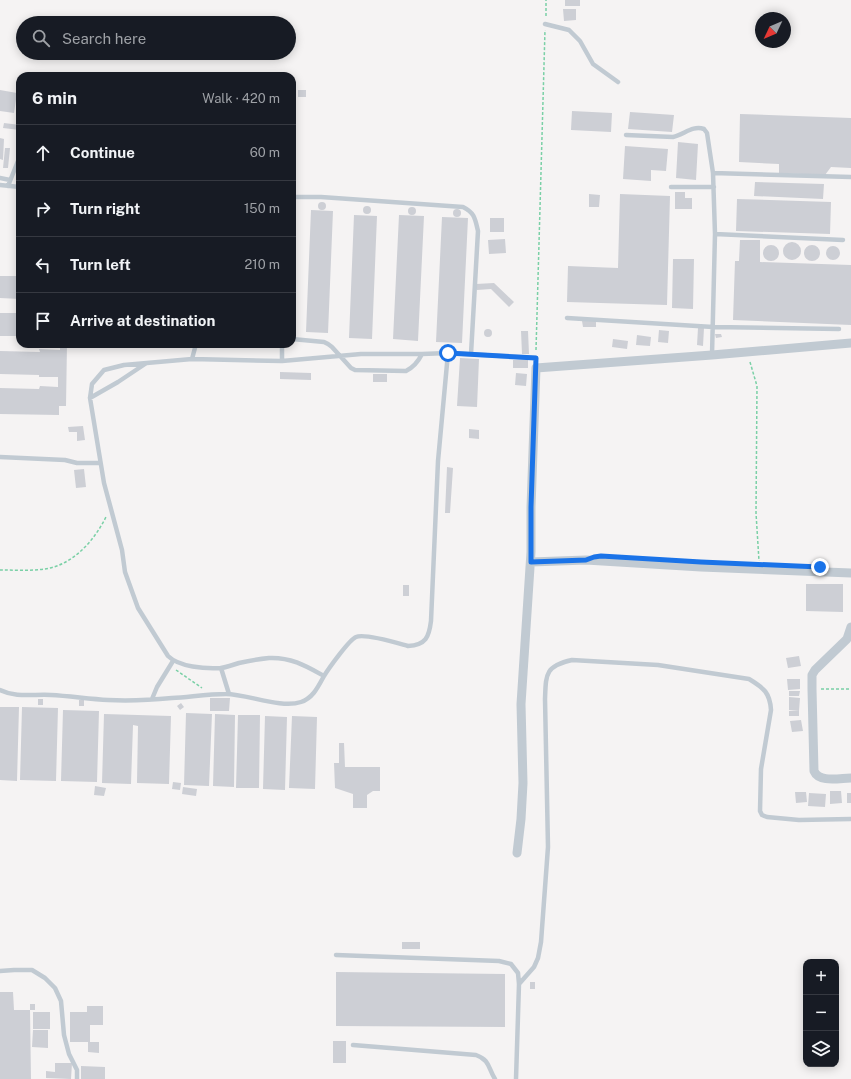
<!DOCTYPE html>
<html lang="en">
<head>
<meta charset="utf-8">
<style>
  :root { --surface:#171b24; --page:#242831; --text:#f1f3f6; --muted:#9ea1a6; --line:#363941 }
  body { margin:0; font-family:"Public Sans",sans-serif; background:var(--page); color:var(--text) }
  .controls { position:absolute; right:12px; bottom:12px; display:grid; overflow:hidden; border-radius:8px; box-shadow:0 2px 10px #0003 }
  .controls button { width:36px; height:36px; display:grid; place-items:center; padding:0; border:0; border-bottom:1px solid var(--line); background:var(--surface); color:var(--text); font:20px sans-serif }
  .compass { position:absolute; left:755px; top:12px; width:36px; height:36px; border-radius:50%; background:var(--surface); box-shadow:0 2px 10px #0003; rotate:226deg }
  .stop { position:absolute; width:12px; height:12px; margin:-9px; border:3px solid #1a73e8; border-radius:50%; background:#fff }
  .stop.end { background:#1a73e8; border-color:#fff; box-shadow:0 1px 4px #0008 }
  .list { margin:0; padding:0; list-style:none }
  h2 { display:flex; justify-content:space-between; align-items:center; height:52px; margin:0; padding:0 16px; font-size:17px }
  h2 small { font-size:13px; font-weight:400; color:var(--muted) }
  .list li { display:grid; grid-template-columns:26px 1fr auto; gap:12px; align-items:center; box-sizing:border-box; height:56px; padding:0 16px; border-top:1px solid var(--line) }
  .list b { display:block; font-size:15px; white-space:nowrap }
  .list em { font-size:13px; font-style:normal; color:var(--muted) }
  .icon { flex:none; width:22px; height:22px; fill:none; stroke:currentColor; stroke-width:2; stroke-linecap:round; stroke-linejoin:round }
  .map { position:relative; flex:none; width:851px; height:1079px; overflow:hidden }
  .search { position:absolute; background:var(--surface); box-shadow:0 2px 10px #0003; left:16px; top:16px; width:280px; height:44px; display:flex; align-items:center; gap:10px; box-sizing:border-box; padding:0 14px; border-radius:22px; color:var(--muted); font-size:15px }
  .panel { position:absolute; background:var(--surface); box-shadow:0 2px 10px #0003; left:16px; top:72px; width:280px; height:276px; border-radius:12px }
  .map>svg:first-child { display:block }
</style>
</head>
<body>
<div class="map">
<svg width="851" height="1079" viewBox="0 0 851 1079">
  <rect width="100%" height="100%" fill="#f5f3f3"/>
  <path fill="#cdcfd5" d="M 565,0 L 580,0 L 580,6 L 565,6 Z
    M 563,9 L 576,9 L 576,20 L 564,21 Z
    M 0,90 L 17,93 L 14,113 L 0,111 Z
    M 298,90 L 306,90 L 306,97 L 298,97 Z
    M 292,93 L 295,93 L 295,113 L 292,113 Z
    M 572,111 L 612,113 L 611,132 L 571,130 Z
    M 630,112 L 674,115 L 672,132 L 628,129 Z
    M 740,114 L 851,118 L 851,168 L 831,167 L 825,175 L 779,173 L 779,164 L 739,162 Z
    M 4,123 L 20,125 L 20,130 L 3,128 Z
    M 0,138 L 4,139 L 3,160 L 0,159 Z
    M 678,142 L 698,144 L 696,180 L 676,178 Z
    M 625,146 L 668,149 L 666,171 L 651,170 L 651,181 L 623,179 Z
    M 5,148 L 10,148 L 8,168 L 3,168 Z
    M 755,182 L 824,184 L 823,199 L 754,196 Z
    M 675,192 L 685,192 L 685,198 L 692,198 L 692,209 L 675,209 Z
    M 589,194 L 600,195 L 599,207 L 589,207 Z
    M 620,194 L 670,196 L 667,305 L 567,302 L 568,266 L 618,268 Z
    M 737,199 L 831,202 L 830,234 L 736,231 Z
    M318 206a4 4 0 1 1 8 0a4 4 0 1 1-8 0Z
    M363 210a4 4 0 1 1 8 0a4 4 0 1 1-8 0Z
    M408 211a4 4 0 1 1 8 0a4 4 0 1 1-8 0Z
    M453 213a4 4 0 1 1 8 0a4 4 0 1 1-8 0Z
    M 311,210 L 333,211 L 328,333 L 306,332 Z
    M 354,215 L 377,216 L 372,339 L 349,338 Z
    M 399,215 L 424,216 L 418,341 L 393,339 Z
    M 442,217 L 468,218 L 462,343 L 436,342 Z
    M 490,218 L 504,218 L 504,232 L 490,232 Z
    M 505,239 L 506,253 L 489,254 L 488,240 Z
    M 740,240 L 760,240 L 760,262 L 851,265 L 851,325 L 733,320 L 735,261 L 739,261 Z
    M783 251a9 9 0 1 1 18 0a9 9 0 1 1-18 0Z
    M804 253a8 8 0 1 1 16 0a8 8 0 1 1-16 0Z
    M763 253a8 8 0 1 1 16 0a8 8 0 1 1-16 0Z
    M826 253a7 7 0 1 1 14 0a7 7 0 1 1-14 0Z
    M 673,259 L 694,259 L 693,309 L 672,308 Z
    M 0,276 L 20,276 L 20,299 L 0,298 Z
    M 494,283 L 514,302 L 509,307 L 491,289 L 477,290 L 476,284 Z
    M 0,313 L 20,313 L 20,336 L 0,336 Z
    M 582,321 L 596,321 L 596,327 L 583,327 Z
    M 698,328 L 704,328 L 703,346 L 697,345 Z
    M484 333a4 4 0 1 1 8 0a4 4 0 1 1-8 0Z
    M 659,330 L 669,331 L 668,343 L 658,342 Z
    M 521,331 L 528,331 L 529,354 L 522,354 Z
    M 715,334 L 721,334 L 722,337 L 716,338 Z
    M 637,335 L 651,337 L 650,346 L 636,345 Z
    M 613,339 L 628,341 L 627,349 L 612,347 Z
    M 60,344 L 67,344 L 66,406 L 59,406 L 59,415 L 0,414 L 0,388 L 39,389 L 40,386 L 58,387 L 58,377 L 39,377 L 39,375 L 0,374 L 0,351 L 40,352 L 39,349 L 60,350 Z
    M 460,358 L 479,359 L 477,407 L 457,406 Z
    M 513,360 L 528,360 L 528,368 L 513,368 Z
    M 280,372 L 311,373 L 311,380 L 280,379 Z
    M 516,373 L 527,374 L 526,386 L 515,385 Z
    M 373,374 L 387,374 L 387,382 L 373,382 Z
    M 83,426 L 85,440 L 77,441 L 77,432 L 69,432 L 68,427 Z
    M 469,429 L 479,430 L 479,439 L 469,438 Z
    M 447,467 L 453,468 L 450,513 L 445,513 Z
    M 84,469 L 86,487 L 76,488 L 74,470 Z
    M 806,584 L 843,584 L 843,612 L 806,611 Z
    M 403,585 L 409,585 L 409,596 L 403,596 Z
    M 799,656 L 801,666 L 788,668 L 786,658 Z
    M 787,679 L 800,679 L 800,689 L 788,690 Z
    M 789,691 L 800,691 L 799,696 L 789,696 Z
    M 789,697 L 800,698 L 799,711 L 789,710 Z
    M 210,698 L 230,698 L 229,711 L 210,711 Z
    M 38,699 L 43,699 L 43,705 L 38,705 Z
    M 79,700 L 84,700 L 84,706 L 79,706 Z
    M 181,703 L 184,707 L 180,710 L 177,706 Z
    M 0,707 L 19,707 L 17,781 L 0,780 Z
    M 22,707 L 58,708 L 56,781 L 20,780 Z
    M 63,710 L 99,711 L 97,782 L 61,781 Z
    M 789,711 L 799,711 L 799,716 L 789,716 Z
    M 186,713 L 212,714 L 209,786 L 184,785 Z
    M 104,714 L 171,716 L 169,784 L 137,783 L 138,726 L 133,725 L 131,784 L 102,783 Z
    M 215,714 L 235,715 L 234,787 L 213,786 Z
    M 238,715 L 260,715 L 259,788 L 236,788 Z
    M 265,716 L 287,717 L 285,790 L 263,789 Z
    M 292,716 L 317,717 L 315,789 L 289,788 Z
    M 801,720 L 803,731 L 792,732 L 790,721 Z
    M 339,743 L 344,743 L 345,767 L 380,767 L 380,791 L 373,791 L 367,795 L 367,808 L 353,808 L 353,794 L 335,788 L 334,763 L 339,763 Z
    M 173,782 L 181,783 L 180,790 L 172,789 Z
    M 95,786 L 106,788 L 104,796 L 94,795 Z
    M 183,787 L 197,789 L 196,796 L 182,794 Z
    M 830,791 L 841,791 L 842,803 L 830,804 Z
    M 795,792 L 806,792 L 807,802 L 796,803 Z
    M 809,793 L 826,794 L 825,807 L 808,806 Z
    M 847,793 L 851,793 L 851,803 L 847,803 Z
    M 402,942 L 420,942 L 420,949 L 402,949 Z
    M 336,972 L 505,974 L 505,1027 L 336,1026 Z
    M 530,982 L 535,982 L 535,989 L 530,989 Z
    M 0,992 L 13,992 L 14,1010 L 30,1010 L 31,1079 L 0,1079 Z
    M 30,1004 L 35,1004 L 35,1010 L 30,1010 Z
    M 87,1006 L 103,1006 L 103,1025 L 90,1025 L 90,1042 L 99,1042 L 99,1053 L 88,1052 L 88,1042 L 70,1042 L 70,1012 L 87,1012 Z
    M 33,1012 L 50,1012 L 50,1029 L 33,1029 Z
    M 33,1030 L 48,1030 L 48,1048 L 32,1047 Z
    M 333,1041 L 346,1041 L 346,1063 L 333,1063 Z
    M 55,1063 L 72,1063 L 71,1079 L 46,1078 L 46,1071 L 55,1072 Z
    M 81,1066 L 105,1067 L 105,1079 L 81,1079 Z"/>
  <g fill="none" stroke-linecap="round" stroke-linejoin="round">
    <path stroke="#7ad0a6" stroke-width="1.5" stroke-dasharray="3 2" stroke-linecap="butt" d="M 546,16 L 546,0
      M 536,350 L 545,30
      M 750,362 L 757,386 L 756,513 L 759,561
      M 0,570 C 14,570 30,571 44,569 C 72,566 94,541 106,517
      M 176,670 L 202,688
      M 821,689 L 851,689"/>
    <path stroke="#c1cad2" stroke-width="4.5" d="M 545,24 L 569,30 L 580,41 L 593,64 L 618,82
      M 626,135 L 673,137 C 684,135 692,125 704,129 L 707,133 L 713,173
      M 0,178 L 10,180
      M 0,185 L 20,187
      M 8,186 L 20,156
      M 671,187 L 714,187
      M 292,197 L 321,197 L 463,207 C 475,213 475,219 478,231 L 471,354
      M 715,234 L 843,240
      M 567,318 L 713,327 L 839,329
      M 292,339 L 324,342 L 328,344 L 332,347 L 351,368 L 355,370 L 406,371 C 414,367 418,362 422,354
      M 282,344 L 282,361
      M 712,355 L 715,234 L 713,173 L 851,177
      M 192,359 L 196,344
      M 90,398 L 118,382 L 145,364
      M 0,457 L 65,460 L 77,463 L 100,463
      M 221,668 L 229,694
      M 324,676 C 329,668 349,640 356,637 C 365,633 397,643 408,646 C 426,645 429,637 431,621 L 438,461 L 448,353 L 536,358
      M 0,690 C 16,698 33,694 51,695 C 70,696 89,699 108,700 C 129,701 151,700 172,698 C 190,697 207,694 226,694 C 247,694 281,709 301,702 C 313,698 318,687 324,676 C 306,666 291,657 269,658 C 259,659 248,661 239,663 C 233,665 227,667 221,668 C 205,669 179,667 168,656 L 138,608 L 125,572 L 122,550 L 104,483 L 90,398 L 92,384 L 104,370 L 124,365 L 192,359 L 282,361 L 361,354 L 422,354 L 448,353
      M 152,699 L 157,687 L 173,661
      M 336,955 L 499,961 L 511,964 L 518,973 L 519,984 L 516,1079
      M 0,971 L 14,970 L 32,970 L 45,978 L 55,988 L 61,1001 L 64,1035 L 69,1054 L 77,1070 L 77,1079
      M 519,984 L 534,967 L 538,958 L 541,942 L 548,847 L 545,699 C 546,674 545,666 572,660 L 658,665 L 749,679 C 764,688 770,693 771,710 L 761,769 L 760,811 L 762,815 L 767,817 L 799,820 L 851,819
      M 353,1045 L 476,1055 C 490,1060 488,1068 495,1079"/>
    <path stroke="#c1cad2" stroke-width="9" d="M 531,562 L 586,560 L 701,567 L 851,573
      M 851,627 L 847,639 L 815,670 L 812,675 L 812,689 L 814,771 C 819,783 840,778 851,778
      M 517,853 L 521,819 L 523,783 L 521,704 L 531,552 L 531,507 L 536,368 L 712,355 L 851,343"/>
  </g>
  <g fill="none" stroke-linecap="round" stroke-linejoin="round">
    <path stroke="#1a73e8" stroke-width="5" d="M 448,353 L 536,358 L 531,507 L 531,562 L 586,560 L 594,557 L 601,556 L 701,562 L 820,567"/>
  </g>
</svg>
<div class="controls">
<button>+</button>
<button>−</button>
<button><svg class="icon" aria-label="layers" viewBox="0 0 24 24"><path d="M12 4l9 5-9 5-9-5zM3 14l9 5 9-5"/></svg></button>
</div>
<svg class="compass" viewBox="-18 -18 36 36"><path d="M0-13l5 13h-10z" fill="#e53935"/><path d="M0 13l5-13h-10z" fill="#9ea1a6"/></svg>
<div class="stop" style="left:448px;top:353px"></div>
<div class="stop end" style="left:820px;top:567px"></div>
<div class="search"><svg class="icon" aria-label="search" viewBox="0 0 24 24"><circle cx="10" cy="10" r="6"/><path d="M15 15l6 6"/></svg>Search here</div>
<section class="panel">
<h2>6 min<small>Walk · 420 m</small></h2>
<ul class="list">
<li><svg class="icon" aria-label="ahead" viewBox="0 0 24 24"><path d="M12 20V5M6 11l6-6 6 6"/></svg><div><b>Continue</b></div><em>60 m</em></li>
<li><svg class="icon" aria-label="right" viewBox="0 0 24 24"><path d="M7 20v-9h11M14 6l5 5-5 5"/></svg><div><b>Turn right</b></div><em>150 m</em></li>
<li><svg class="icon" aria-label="left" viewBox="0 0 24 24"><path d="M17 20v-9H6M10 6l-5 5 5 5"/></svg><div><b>Turn left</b></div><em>210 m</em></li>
<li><svg class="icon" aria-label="arrive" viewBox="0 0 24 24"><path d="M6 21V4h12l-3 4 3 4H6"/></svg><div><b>Arrive at destination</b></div></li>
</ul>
</section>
</div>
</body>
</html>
